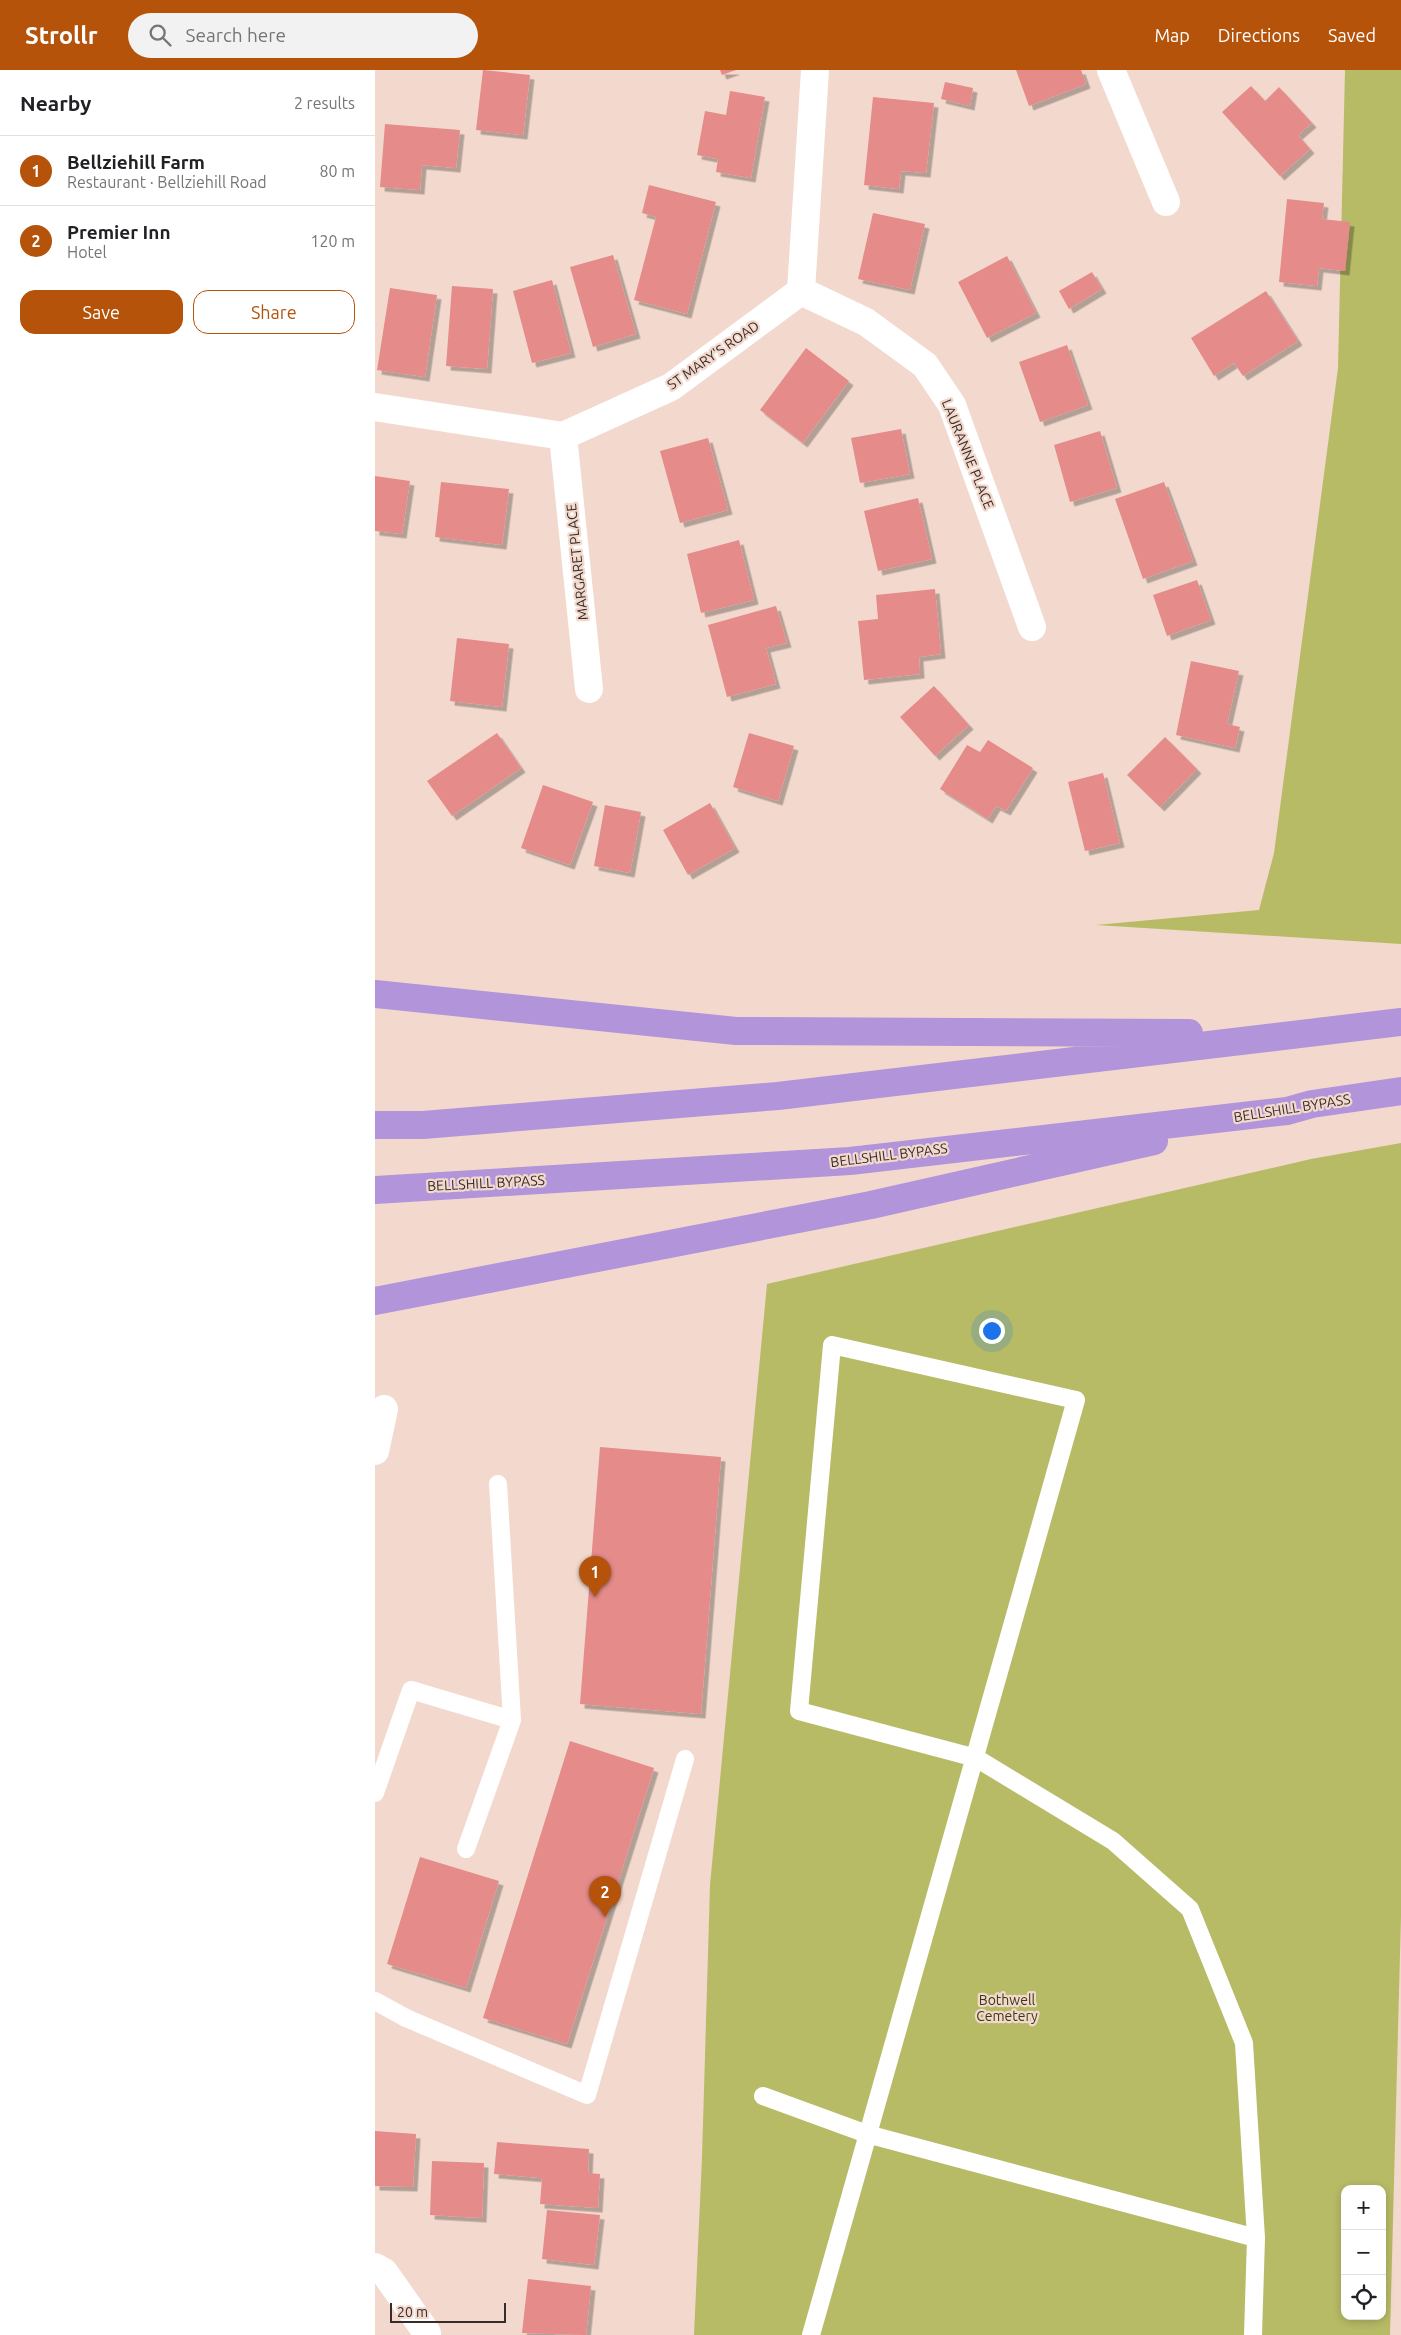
<!DOCTYPE html>
<html lang="en">
<head>
<meta charset="utf-8">
<style>
  :root { --surface:#fff; --page:#f2f2f2; --text:#202124; --muted:#757577; --line:#e0e0e0; --accent:#b45309 }
  body { margin:0; font-family:Ubuntu,sans-serif; background:var(--page); color:var(--text) }
  .controls { position:absolute; right:15px; bottom:15px; display:grid; overflow:hidden; border-radius:10px; box-shadow:0 2px 8px #0003 }
  .controls button { width:45px; height:45px; display:grid; place-items:center; padding:0; border:0; border-bottom:1px solid var(--line); background:var(--surface); color:var(--text); font:25px sans-serif }
  .scale { position:absolute; left:15px; bottom:12px; width:116px; box-sizing:border-box; padding-left:5px; border:2px solid #362c28; border-top:0; font-size:14px; line-height:18px; white-space:nowrap; color:#362c28; -webkit-text-stroke:4px #f3d9cd; paint-order:stroke }
  .you { position:absolute; left:616px; top:1260px; width:18px; height:18px; margin:-12px; border:4px solid #fff; border-radius:50%; background:#1a73e8; box-shadow:0 0 0 8px #1a73e833 }
  .badge { display:grid; place-items:center; width:32px; height:32px; border-radius:50%; background:var(--accent); color:#fff; font-size:16px; font-weight:700 }
  .pin { position:absolute; translate:-50% -41px; filter:drop-shadow(0 1px 2px #0008) }
  .pin::after { content:''; position:absolute; top:26px; width:18px; height:15px; background:inherit; clip-path:polygon(0 0,100% 0,50% 100%) }
  .list { margin:0; padding:0; list-style:none }
  h2 { display:flex; justify-content:space-between; align-items:center; height:65px; margin:0; padding:0 20px; font-size:21px }
  h2 small { font-size:16px; font-weight:400; color:var(--muted) }
  .list li { display:grid; grid-template-columns:32px 1fr auto; gap:15px; align-items:center; box-sizing:border-box; height:70px; padding:0 20px; border-top:1px solid var(--line) }
  .list b { display:block; font-size:19px; white-space:nowrap }
  .list p { margin:0; font-size:16px; white-space:nowrap; color:var(--muted) }
  .list em { font-size:16px; font-style:normal; color:var(--muted) }
  .actions { display:flex; gap:10px; padding:15px 20px }
  .actions a { flex:1; padding:11px 0; border:1px solid var(--accent); border-radius:15px; text-align:center; font-size:18px; color:var(--accent) }
  .actions .main { background:var(--accent); color:#fff }
  .icon { flex:none; width:28px; height:28px; fill:none; stroke:currentColor; stroke-width:2; stroke-linecap:round; stroke-linejoin:round }
  .map { position:relative; flex:none; width:1026px; height:2265px; overflow:hidden }
  header { display:flex; align-items:center; gap:30px; box-sizing:border-box; height:70px; padding:0 25px; background:var(--accent); color:#fff }
  header strong { font-size:24px }
  nav { display:flex; gap:28px; margin-inline-start:auto; font-size:18px }
  .search { width:350px; height:45px; background:var(--page); display:flex; align-items:center; gap:12px; box-sizing:border-box; padding:0 18px; border-radius:28px; color:var(--muted); font-size:19px }
  main { display:flex }
  aside { flex:1; background:var(--surface) }
  .map>svg:first-child { display:block }
</style>
</head>
<body>
<header>
<strong>Strollr</strong>
<div class="search"><svg class="icon" aria-label="search" viewBox="0 0 24 24"><circle cx="10" cy="10" r="6"/><path d="M15 15l6 6"/></svg>Search here</div>
<nav><a>Map</a><a>Directions</a><a>Saved</a></nav>
</header>
<main>
<aside>
<h2>Nearby<small>2 results</small></h2>
<ul class="list">
<li><span class="badge">1</span><div><b>Bellziehill Farm</b><p>Restaurant · Bellziehill Road</p></div><em>80 m</em></li>
<li><span class="badge">2</span><div><b>Premier Inn</b><p>Hotel</p></div><em>120 m</em></li>
</ul>
<div class="actions"><a class="main">Save</a><a>Share</a></div>
</aside>
<div class="map">
<svg width="1026" height="2265" viewBox="0 0 1026 2265">
  <defs>
    <filter id="shadow"><feDropShadow dx="4.5" dy="4.5" stdDeviation="0" flood-color="#0004"/></filter>
  </defs>
  <rect width="100%" height="100%" fill="#f3d9cd"/>
  <path fill="#b7bb66" fill-rule="evenodd" d="M 970,0 L 1026,0 L 1026,874 L 721,855 L 884,840 L 899,783 L 963,298 Z
    M 1026,1073 L 1026,1846 L 1015,2265 L 319,2265 L 327,2087 L 335,1815 L 392,1214 L 936,1089 ZM 970,2119 L 1007,2119 L 1007,2246 L 970,2246 Z"/>
  <path fill="#e58b8a" filter="url(#shadow)" d="M 108,0 L 155,5 L 148,65 L 101,60 Z
    M 345,0 L 361,0 L 347,5 Z
    M 641,0 L 706,0 L 711,14 L 654,36 Z
    M 570,12 L 598,18 L 595,36 L 566,29 Z
    M 876,16 L 890,31 L 904,17 L 937,53 L 923,65 L 935,79 L 905,106 L 847,42 Z
    M 355,21 L 390,27 L 376,108 L 341,102 L 343,89 L 322,85 L 330,41 L 351,45 Z
    M 498,27 L 559,33 L 551,103 L 526,101 L 524,119 L 489,115 Z
    M 10,54 L 85,60 L 81,98 L 47,95 L 45,120 L 5,117 Z
    M 274,115 L 341,132 L 312,244 L 259,230 L 281,147 L 267,143 Z
    M 912,129 L 949,133 L 947,149 L 975,152 L 970,201 L 944,198 L 942,216 L 904,212 Z
    M 498,143 L 550,154 L 535,220 L 483,209 Z
    M 238,185 L 261,264 L 218,277 L 195,197 Z
    M 632,186 L 661,243 L 612,268 L 583,212 Z
    M 717,202 L 727,219 L 694,239 L 684,221 Z
    M 177,210 L 196,283 L 157,293 L 138,221 Z
    M 77,216 L 118,219 L 112,299 L 71,296 Z
    M 15,218 L 62,225 L 50,307 L 2,300 Z
    M 891,221 L 923,271 L 868,306 L 859,293 L 839,306 L 816,268 Z
    M 692,275 L 713,335 L 665,352 L 644,292 Z
    M 431,278 L 474,311 L 428,373 L 385,340 Z
    M 526,359 L 535,404 L 485,413 L 476,368 Z
    M 725,361 L 742,418 L 695,432 L 679,375 Z
    M 333,368 L 353,440 L 305,453 L 285,381 Z
    M 0,406 L 35,411 L 27,464 L 0,461 Z
    M 66,412 L 134,419 L 127,475 L 60,467 Z
    M 789,412 L 818,491 L 768,509 L 740,429 Z
    M 543,428 L 557,489 L 503,501 L 489,441 Z
    M 364,470 L 379,530 L 326,543 L 312,484 Z
    M 822,510 L 836,550 L 792,566 L 778,525 Z
    M 560,519 L 566,584 L 544,587 L 545,604 L 489,610 L 483,551 L 503,549 L 501,525 Z
    M 401,536 L 412,573 L 391,578 L 401,614 L 352,627 L 333,555 Z
    M 82,568 L 134,574 L 127,637 L 75,631 Z
    M 816,591 L 864,601 L 852,654 L 865,657 L 860,678 L 801,665 Z
    M 559,616 L 594,655 L 560,686 L 525,647 Z
    M 122,663 L 146,698 L 77,746 L 52,711 Z
    M 374,663 L 419,676 L 403,731 L 358,717 Z
    M 790,667 L 822,699 L 785,737 L 752,705 Z
    M 613,670 L 658,698 L 631,741 L 621,736 L 613,749 L 565,719 L 592,675 L 605,682 Z
    M 728,703 L 745,773 L 710,781 L 693,712 Z
    M 168,715 L 218,732 L 195,795 L 146,778 Z
    M 335,733 L 360,778 L 313,805 L 288,760 Z
    M 230,735 L 266,742 L 255,803 L 219,796 Z
    M 225,1377 L 346,1387 L 326,1644 L 205,1634 Z
    M 195,1671 L 279,1698 L 192,1974 L 108,1948 Z
    M 45,1787 L 124,1811 L 91,1918 L 12,1894 Z
    M 0,2061 L 41,2064 L 38,2117 L 0,2116 Z
    M 122,2072 L 214,2079 L 213,2103 L 225,2104 L 223,2138 L 165,2134 L 167,2108 L 119,2104 Z
    M 57,2091 L 109,2093 L 107,2148 L 55,2145 Z
    M 172,2140 L 225,2145 L 219,2195 L 167,2189 Z
    M 153,2209 L 216,2216 L 211,2265 L 147,2263 Z"/>
  <g fill="none" stroke-linecap="round" stroke-linejoin="round">
    <path stroke="#fff" stroke-width="18" d="M 0,1723 L 36,1620 L 137,1650
      M 91,1779 L 137,1650 L 123,1414
      M 0,1931 L 31,1948 L 212,2025 L 310,1689
      M 388,2026 L 492,2064 L 881,2168
      M 436,2265 L 701,1330 L 457,1275 L 424,1641 L 601,1688 L 738,1771 L 815,1839 L 869,1973 L 881,2168 L 878,2265"/>
    <path stroke="#fff" stroke-width="28" d="M 736,0 L 791,132
      M 426,221 L 491,252 L 550,295 L 577,335 L 657,557
      M 0,337 L 188,366 L 296,317 L 426,221 L 440,0
      M 188,366 L 214,619
      M 0,1381 L 9,1339
      M 0,2197 L 9,2202 L 52,2263"/>
    <path stroke="#b294db" stroke-width="28" d="M 0,924 L 361,961 L 814,963
      M 0,1055 L 48,1055 L 403,1026 L 1026,952
      M 0,1120 L 475,1091 L 912,1041 L 937,1034 L 1026,1021
      M 0,1231 L 496,1135 L 779,1071"/>
  </g>
  <g text-anchor="middle" dominant-baseline="central" stroke-width="4.5" stroke-linejoin="round" paint-order="stroke">
    <g font-size="14" fill="#362c28" stroke="#f3d9cd">
      <text transform="translate(338 285) rotate(-35)">ST MARY'S ROAD</text>
      <text transform="translate(593 384) rotate(68)">LAURANNE PLACE</text>
      <text transform="translate(202 492) rotate(-96)">MARGARET PLACE</text>
      <text transform="translate(917 1038) rotate(-9)">BELLSHILL BYPASS</text>
      <text transform="translate(514 1085) rotate(-7)">BELLSHILL BYPASS</text>
      <text transform="translate(111 1113) rotate(-3)">BELLSHILL BYPASS</text>
    </g>
    <g font-size="14" fill="#373913" stroke="#f3d9cd">
      <text x="632" y="1930">Bothwell<tspan x="632" dy="16">Cemetery</tspan></text>
    </g>
  </g>
</svg>
<div class="controls">
<button>+</button>
<button>−</button>
<button><svg class="icon" aria-label="locate" viewBox="0 0 24 24"><circle cx="12" cy="12" r="6"/><path d="M12 2v4M12 18v4M2 12h4M18 12h4"/></svg></button>
</div>
<div class="scale">20 m</div>
<div class="you"></div>
<div class="pin badge" style="left:220px;top:1527px">1</div>
<div class="pin badge" style="left:230px;top:1847px">2</div>
</div>
</main>
</body>
</html>
